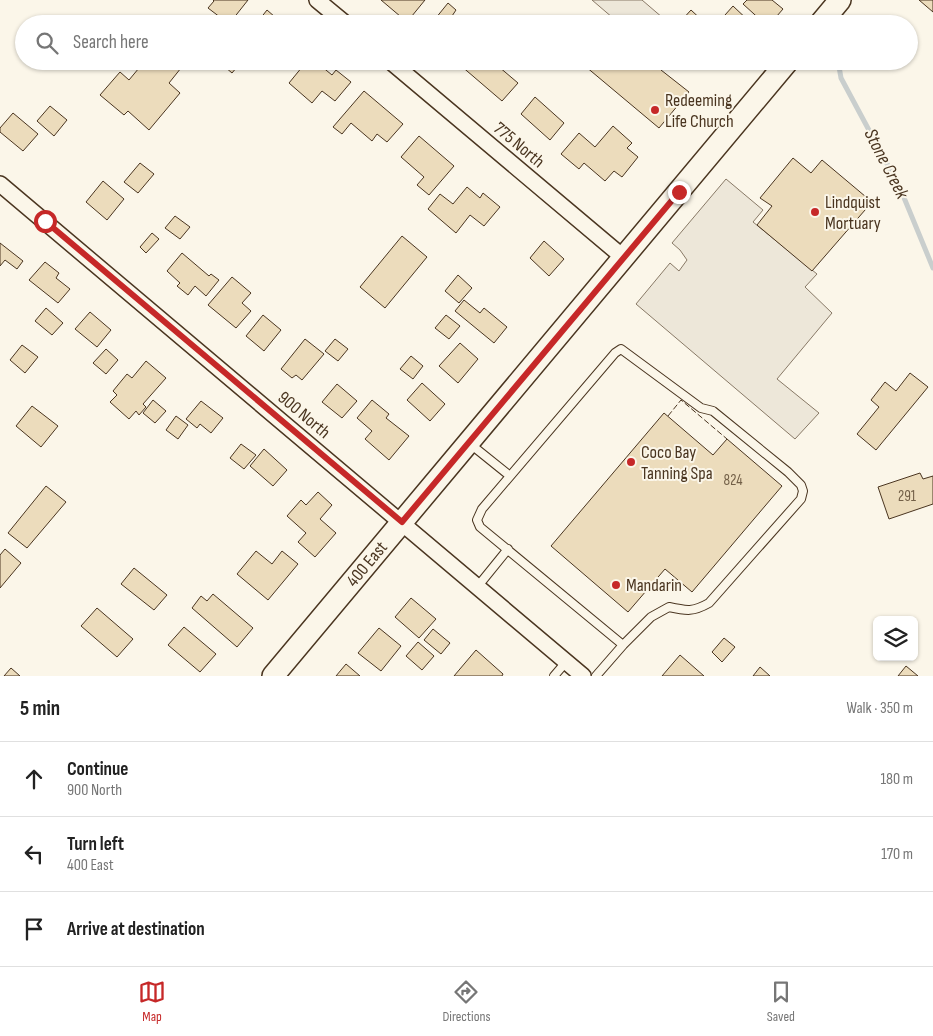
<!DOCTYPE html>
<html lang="en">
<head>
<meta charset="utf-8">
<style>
  :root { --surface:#fff; --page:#f6f6f6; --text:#222; --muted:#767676; --line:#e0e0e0; --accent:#c62828 }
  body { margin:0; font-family:"Sofia Sans Condensed",sans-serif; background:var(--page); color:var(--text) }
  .controls { position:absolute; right:15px; bottom:15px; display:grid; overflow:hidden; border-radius:8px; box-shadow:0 1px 4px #0004 }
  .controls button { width:45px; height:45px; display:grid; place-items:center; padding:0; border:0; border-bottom:1px solid var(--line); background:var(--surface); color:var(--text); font:25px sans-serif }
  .stop { position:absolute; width:15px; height:15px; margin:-11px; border:4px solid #c62828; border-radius:50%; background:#fff }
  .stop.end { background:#c62828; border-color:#fff; box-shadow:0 1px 5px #0008 }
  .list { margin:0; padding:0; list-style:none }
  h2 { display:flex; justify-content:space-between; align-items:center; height:65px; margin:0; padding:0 20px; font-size:21px }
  h2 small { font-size:16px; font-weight:400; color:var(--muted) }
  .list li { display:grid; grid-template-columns:32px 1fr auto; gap:15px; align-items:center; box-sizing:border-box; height:75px; padding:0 20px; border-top:1px solid var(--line) }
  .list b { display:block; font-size:19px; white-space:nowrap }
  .list p { margin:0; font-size:16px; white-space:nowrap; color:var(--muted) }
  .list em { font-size:16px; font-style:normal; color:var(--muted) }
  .icon { flex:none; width:28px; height:28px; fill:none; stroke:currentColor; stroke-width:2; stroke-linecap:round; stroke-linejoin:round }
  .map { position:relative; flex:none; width:933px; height:676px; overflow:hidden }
  .search { position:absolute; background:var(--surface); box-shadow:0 1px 4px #0004; left:15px; right:15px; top:15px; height:55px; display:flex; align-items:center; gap:12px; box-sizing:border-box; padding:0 18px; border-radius:28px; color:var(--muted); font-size:19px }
  .sheet { height:290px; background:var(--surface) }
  nav { display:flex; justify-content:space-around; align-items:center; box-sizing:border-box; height:70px; border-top:1px solid var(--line); background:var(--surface); font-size:14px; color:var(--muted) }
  nav a { display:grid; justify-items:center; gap:2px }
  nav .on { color:var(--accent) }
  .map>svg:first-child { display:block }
</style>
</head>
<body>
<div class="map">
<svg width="933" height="676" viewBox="0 0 933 676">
  <rect width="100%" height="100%" fill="#fbf6e9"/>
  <path fill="#ede7d9" stroke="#887966" d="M 592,0 L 642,0 L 670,24 L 620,24 Z
    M 726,179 L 763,210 L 753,222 L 817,274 L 805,287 L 832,313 L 777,379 L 819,413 L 795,439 L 636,304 L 670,263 L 679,271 L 687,260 L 680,250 L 672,243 Z"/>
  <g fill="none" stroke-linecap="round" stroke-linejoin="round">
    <path stroke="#c9cecd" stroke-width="5" d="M 838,61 L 841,78 L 900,188 L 933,268"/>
  </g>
  <path fill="#ecdcbc" stroke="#4a3520" d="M 213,0 L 248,0 L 229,24 L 208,8 L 214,1 Z
    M 381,0 L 425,0 L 407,22 Z
    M 747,0 L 772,0 L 783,9 L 770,24 L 765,24 L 743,4 Z
    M 919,0 L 933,0 L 933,12 Z
    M 448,3 L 456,10 L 452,16 L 461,24 L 431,24 Z
    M 733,6 L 751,23 L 751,24 L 717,24 Z
    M 267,10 L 283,24 L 256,24 Z
    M 691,10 L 706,24 L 684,24 L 681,21 Z
    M 159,61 L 172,61 L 181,68 L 169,83 L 180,93 L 149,130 L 128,111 L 124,115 L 100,95 L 120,72 L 129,80 L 144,62 L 152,69 Z
    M 218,61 L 242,61 L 232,73 Z
    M 307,61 L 315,61 L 332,75 L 336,70 L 351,82 L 335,101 L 322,91 L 312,103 L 289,83 Z
    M 464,61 L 492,61 L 518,83 L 502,101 L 460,65 Z
    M 579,61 L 657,61 L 664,67 L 661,70 L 689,92 L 659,128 Z
    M 364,91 L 403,124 L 387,142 L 377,134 L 372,141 L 351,123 L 342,134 L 333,127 Z
    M 535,97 L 564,123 L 550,140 L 521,114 Z
    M 50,106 L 67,120 L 54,136 L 37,121 Z
    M 13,113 L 38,134 L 23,151 L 0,132 L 0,128 Z
    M 613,126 L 632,143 L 627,148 L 638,157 L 622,177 L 614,171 L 605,181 L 584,163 L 579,169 L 561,154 L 579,133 L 595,147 Z
    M 419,136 L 454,166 L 429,195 L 417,185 L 424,177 L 401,157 Z
    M 793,158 L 811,173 L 822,160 L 872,202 L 812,271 L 757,225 L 772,206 L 760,198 Z
    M 140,163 L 154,174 L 138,193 L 124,182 Z
    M 103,181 L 124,199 L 107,220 L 86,202 Z
    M 467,187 L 480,198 L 483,193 L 500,207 L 484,226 L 470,215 L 456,233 L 428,209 L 440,194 L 453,204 Z
    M 175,216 L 190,227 L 180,239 L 165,228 Z
    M 152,233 L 159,239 L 146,253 L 140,247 Z
    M 402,236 L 427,257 L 385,308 L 360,287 Z
    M 544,241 L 564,259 L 549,276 L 530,258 Z
    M 0,243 L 23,261 L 17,269 L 5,260 L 0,266 Z
    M 182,253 L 209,276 L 211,274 L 219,280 L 206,296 L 195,286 L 188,295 L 177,286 L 180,283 L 167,271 Z
    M 45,262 L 59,273 L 56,278 L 70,289 L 58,303 L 29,280 Z
    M 458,275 L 472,288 L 459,303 L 445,291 Z
    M 232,277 L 251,293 L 242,303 L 251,311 L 236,328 L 208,305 Z
    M 464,300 L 480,313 L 484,308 L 507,327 L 494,343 L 455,311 Z
    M 46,308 L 63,323 L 52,335 L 35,321 Z
    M 90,312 L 111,330 L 97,347 L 75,329 Z
    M 263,315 L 281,330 L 264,351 L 246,336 Z
    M 446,315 L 460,326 L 449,339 L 435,328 Z
    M 305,339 L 324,354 L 302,380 L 296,375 L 292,378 L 281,369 Z
    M 335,339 L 348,349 L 338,361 L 325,351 Z
    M 460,343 L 478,359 L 458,383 L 439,366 Z
    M 22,345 L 38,357 L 25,373 L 10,360 Z
    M 106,349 L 118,360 L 106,374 L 93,363 Z
    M 411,356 L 423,366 L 413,379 L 400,369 Z
    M 146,361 L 166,378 L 143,404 L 146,407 L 139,415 L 136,411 L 129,419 L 110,402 L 117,395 L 113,391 L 127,374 L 132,378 Z
    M 910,373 L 928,387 L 876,450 L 857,434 L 879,407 L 871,400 L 885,382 L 896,391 Z
    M 422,383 L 445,404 L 430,421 L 407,400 Z
    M 337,384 L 357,401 L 342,418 L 322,402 Z
    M 153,400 L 166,411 L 155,423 L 143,413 Z
    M 372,400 L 389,414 L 386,418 L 409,436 L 389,460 L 365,439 L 372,431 L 357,418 Z
    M 201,401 L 223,418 L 211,433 L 200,424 L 197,428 L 186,419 Z
    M 32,406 L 58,426 L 41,447 L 16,426 Z
    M 664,413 L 713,455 L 727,439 L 782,486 L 692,592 L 665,569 L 628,612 L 551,546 Z
    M 176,416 L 188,425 L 178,439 L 166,430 Z
    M 241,444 L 256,455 L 244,469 L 230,458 Z
    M 264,449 L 287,470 L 273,486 L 250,466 Z
    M 920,473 L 923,479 L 933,476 L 933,504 L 889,519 L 878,487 Z
    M 46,486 L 66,502 L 27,548 L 8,533 Z
    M 318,492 L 332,505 L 320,519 L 336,533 L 315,557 L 298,542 L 306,533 L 287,516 L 301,500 L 306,505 Z
    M 5,549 L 21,563 L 0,588 L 0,555 Z
    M 256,551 L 272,564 L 282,551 L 298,564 L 268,600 L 237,574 Z
    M 134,568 L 167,595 L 154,610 L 121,584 Z
    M 213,594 L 253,628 L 237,647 L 192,608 L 201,596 L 207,601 Z
    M 411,598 L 436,619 L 419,638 L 395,617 Z
    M 97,608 L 133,639 L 117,657 L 81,626 Z
    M 184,627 L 216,654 L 200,672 L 168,645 Z
    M 379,628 L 401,646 L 381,671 L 358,653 Z
    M 433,629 L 450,643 L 441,654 L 424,640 Z
    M 724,638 L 735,647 L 722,662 L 712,652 Z
    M 418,642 L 434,656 L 422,670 L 406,656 Z
    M 476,650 L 503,674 L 502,676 L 454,676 Z
    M 680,655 L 704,676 L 662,676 Z
    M 346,664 L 360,676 L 336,676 Z
    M 906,666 L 918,676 L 898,676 Z
    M 760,667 L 770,676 L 753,676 Z
    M 11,668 L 20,676 L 4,676 Z"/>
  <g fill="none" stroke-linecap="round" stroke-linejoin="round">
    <g stroke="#4a3520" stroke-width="10">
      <path id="service" d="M 469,443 L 510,476
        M 478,586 L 508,549
        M 554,676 L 566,662
        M 596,676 L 623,645 L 651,617 L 669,607 C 687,611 693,612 709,603 L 801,499 L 803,491 L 801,485 L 788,472 L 713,411 L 701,408 L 621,349 L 615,353 L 482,509 L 477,520 L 480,527 L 623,645"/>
    </g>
    <g stroke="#4a3520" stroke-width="18">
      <path id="minor" d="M 317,0 L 346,24
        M 390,61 L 624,258
        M 0,184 L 583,676"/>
    </g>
    <g stroke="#4a3520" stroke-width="24">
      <path id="secondary" d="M 820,24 L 840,0
        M 273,676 L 788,61"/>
    </g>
    <use href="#service" stroke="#fbf6e9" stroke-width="8"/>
    <use href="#minor" stroke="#fbf6e9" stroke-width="15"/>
    <use href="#secondary" stroke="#fbf6e9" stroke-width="21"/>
    <path stroke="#4a3520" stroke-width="1" stroke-dasharray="6 2.5" stroke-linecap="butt" d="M 668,416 L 681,400 L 727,439"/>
  </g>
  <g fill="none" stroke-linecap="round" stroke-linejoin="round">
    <path stroke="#c62828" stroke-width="6" d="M 45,221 L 402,522 L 679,192"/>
  </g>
  <g fill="#c62828" stroke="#fbf6e9" stroke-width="2">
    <circle cx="655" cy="110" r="5"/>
    <circle cx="815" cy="212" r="5"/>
    <circle cx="631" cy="462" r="5"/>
    <circle cx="616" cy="585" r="5"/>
  </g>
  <g text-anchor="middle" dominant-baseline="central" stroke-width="4" stroke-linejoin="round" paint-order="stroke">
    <g font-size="15" fill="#725f47">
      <text x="733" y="480">824</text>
      <text x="907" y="496">291</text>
    </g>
    <g font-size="18" fill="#4a3520" stroke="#fbf6e9" text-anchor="start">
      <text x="665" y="100">Redeeming<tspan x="665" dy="21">Life Church</tspan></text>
      <text x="825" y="202">Lindquist<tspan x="825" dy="21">Mortuary</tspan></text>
      <text x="641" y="452">Coco Bay<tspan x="641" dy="21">Tanning Spa</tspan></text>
      <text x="626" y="585">Mandarin</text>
    </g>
    <g font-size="18" fill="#4a3520" stroke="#fbf6e9">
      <text transform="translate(519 145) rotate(40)">775 North</text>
      <text transform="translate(304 415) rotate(40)">900 North</text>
      <text transform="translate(367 564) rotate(-50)">400 East</text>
    </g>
    <g font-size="19" font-style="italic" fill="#4a3520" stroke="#fbf6e9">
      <text transform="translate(886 164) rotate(63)">Stone Creek</text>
    </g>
  </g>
</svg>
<div class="controls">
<button><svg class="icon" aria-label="layers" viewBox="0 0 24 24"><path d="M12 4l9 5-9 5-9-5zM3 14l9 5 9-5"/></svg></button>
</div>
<div class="stop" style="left:45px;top:221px"></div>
<div class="stop end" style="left:679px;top:192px"></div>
<div class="search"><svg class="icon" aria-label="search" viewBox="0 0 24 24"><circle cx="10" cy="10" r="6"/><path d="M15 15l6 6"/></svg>Search here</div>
</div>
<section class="sheet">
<h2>5 min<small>Walk · 350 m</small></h2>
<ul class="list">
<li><svg class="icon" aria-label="ahead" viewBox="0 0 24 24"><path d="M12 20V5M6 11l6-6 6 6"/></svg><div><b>Continue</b><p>900 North</p></div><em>180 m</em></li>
<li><svg class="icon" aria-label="left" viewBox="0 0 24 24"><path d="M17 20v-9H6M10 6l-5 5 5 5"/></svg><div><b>Turn left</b><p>400 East</p></div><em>170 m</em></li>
<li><svg class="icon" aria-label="arrive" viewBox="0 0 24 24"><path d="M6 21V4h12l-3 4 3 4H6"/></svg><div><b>Arrive at destination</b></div></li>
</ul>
</section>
<nav>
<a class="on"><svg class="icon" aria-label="map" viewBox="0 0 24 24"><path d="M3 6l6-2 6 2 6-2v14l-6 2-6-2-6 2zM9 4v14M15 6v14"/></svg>Map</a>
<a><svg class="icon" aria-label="directions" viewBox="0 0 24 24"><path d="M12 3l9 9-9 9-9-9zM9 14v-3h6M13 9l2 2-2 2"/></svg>Directions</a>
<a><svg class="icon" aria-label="saved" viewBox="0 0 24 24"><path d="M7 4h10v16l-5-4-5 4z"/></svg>Saved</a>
</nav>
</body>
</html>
